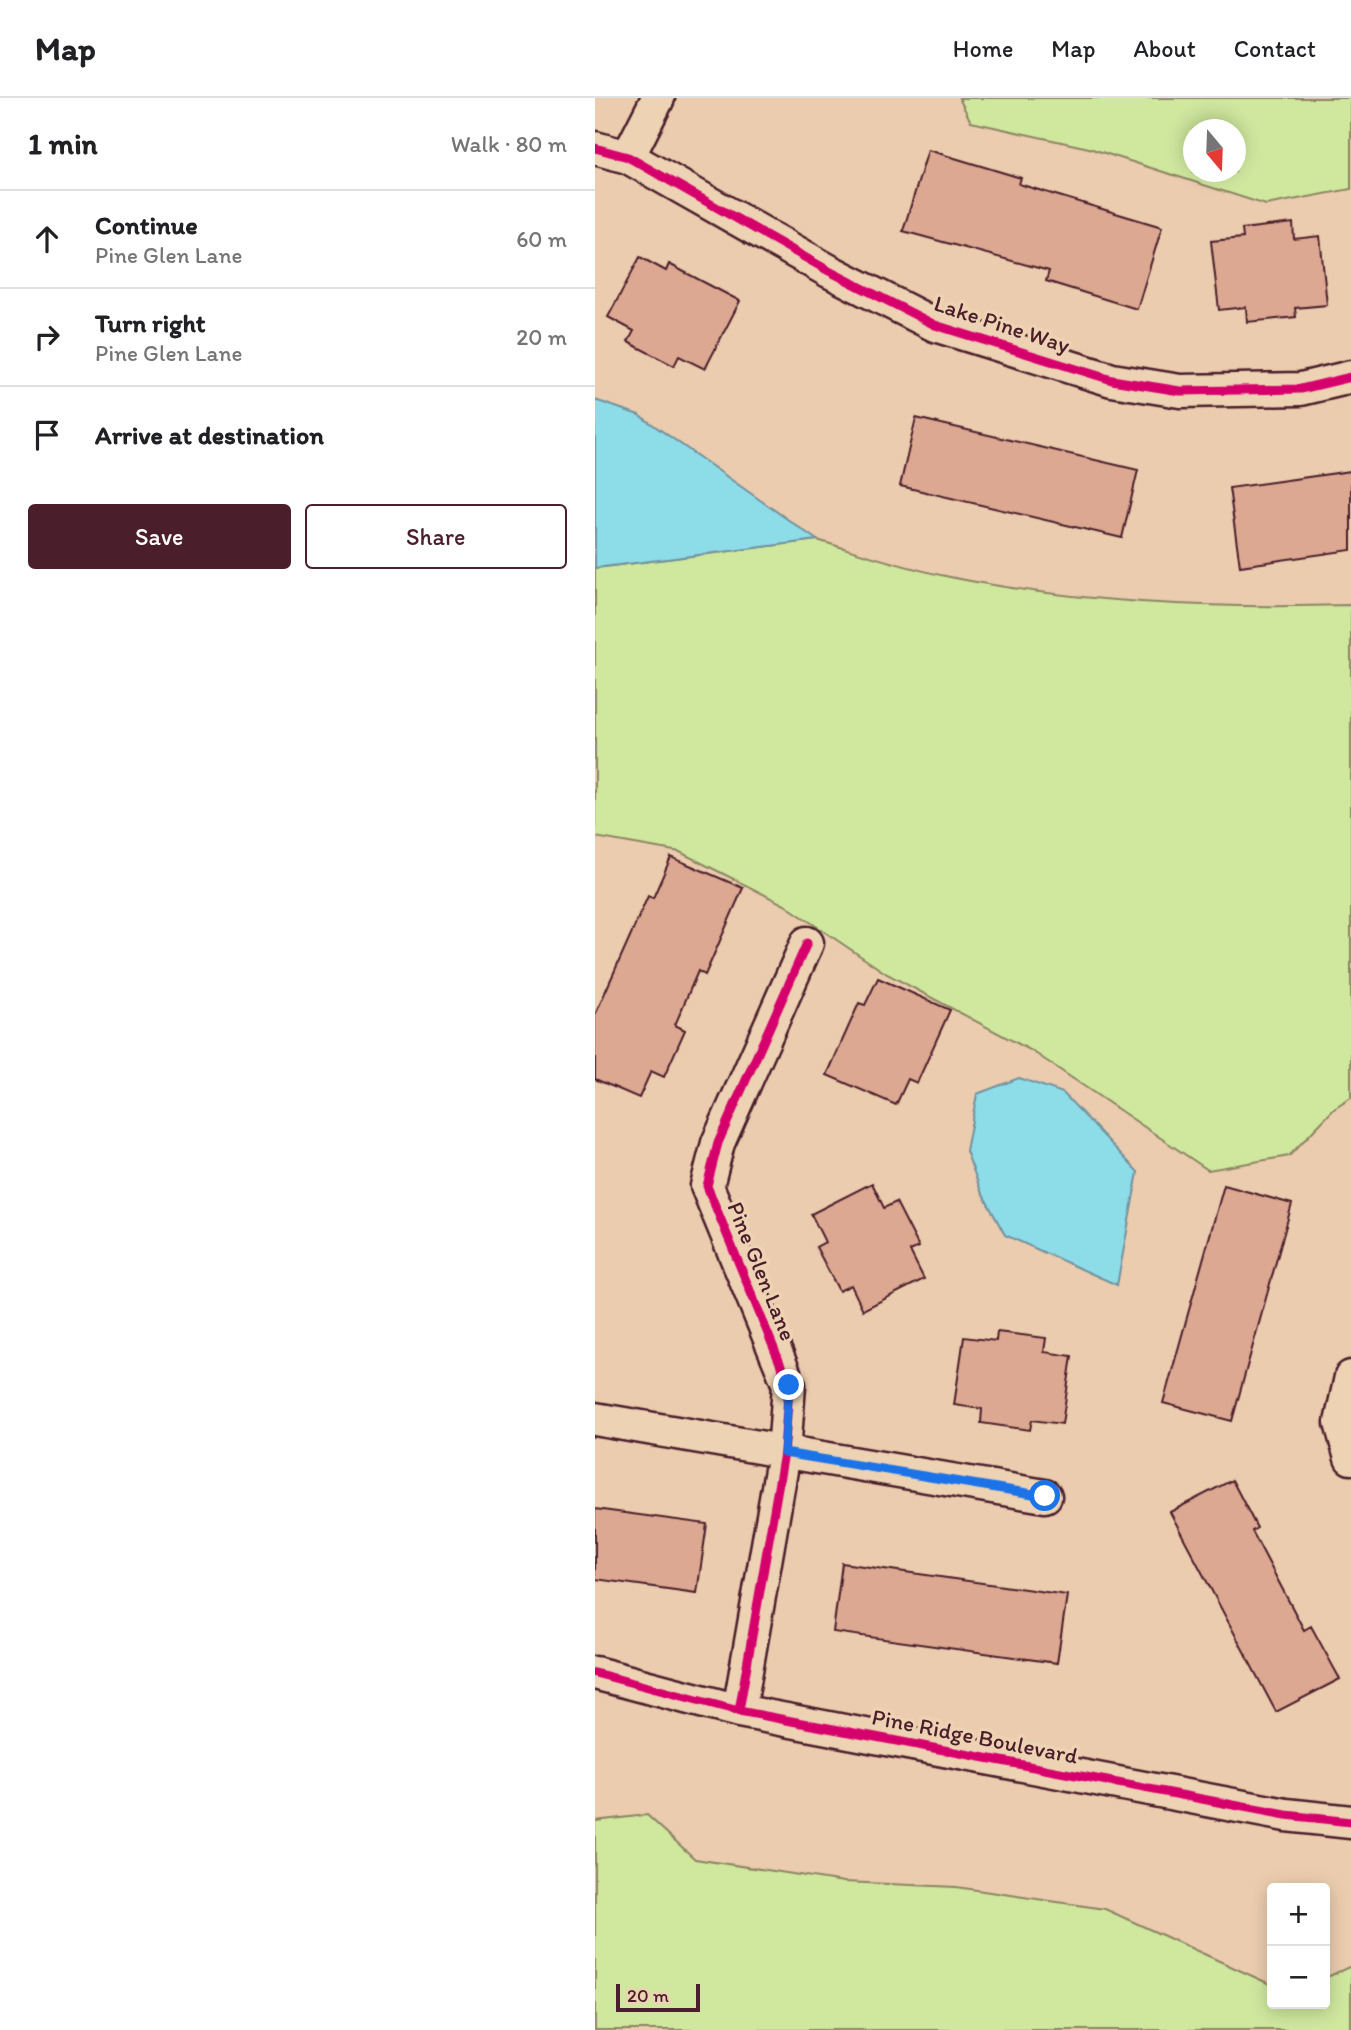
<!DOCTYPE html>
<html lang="en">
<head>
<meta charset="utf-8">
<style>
  :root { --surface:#fff; --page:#f2f2f2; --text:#202124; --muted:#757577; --line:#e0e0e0; --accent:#4a1f2b }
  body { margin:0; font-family:Itim,sans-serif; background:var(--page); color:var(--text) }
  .controls { position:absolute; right:21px; bottom:21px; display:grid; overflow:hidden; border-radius:7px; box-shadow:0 4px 18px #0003 }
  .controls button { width:63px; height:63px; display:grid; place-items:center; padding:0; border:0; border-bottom:2px solid var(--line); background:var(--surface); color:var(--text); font:35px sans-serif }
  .compass { position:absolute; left:588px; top:21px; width:63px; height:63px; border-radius:50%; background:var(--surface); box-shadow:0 4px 18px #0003; rotate:161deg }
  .scale { position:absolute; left:21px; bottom:18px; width:84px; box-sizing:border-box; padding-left:7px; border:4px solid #4a1f2b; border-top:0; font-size:19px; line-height:24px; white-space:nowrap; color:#4a1f2b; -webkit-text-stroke:5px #edd3b4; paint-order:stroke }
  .stop { position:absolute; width:21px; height:21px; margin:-16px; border:5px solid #1a73e8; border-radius:50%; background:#fff }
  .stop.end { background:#1a73e8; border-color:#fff; box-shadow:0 2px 7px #0008 }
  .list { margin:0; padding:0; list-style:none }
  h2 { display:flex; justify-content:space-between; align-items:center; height:91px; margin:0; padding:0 28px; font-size:30px }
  h2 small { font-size:23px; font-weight:400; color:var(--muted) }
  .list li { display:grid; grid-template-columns:46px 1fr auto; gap:21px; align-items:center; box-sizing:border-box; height:98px; padding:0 28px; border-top:2px solid var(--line) }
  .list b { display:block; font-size:26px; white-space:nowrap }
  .list p { margin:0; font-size:23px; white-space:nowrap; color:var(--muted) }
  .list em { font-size:23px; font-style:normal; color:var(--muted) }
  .actions { display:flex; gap:14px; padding:21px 28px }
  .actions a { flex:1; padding:16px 0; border:2px solid var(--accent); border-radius:7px; text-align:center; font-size:24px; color:var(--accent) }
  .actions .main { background:var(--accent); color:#fff }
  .icon { flex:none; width:38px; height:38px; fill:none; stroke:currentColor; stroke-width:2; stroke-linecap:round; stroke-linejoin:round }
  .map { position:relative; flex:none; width:756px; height:1932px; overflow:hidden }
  header { display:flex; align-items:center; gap:42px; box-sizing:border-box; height:98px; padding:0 35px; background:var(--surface); border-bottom:2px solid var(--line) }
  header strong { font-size:33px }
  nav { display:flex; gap:38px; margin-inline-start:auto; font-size:24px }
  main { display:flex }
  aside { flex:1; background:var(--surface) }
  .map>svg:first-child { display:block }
</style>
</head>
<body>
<header>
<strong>Map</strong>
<nav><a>Home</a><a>Map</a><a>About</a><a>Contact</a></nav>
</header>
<main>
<aside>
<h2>1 min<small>Walk · 80 m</small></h2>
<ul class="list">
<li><svg class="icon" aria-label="ahead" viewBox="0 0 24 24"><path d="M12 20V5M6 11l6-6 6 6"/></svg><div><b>Continue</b><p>Pine Glen Lane</p></div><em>60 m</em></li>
<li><svg class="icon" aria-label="right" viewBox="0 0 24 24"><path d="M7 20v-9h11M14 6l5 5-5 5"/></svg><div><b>Turn right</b><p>Pine Glen Lane</p></div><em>20 m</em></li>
<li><svg class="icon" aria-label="arrive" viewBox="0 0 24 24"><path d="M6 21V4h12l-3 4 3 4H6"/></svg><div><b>Arrive at destination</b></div></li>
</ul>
<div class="actions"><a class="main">Save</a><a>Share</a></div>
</aside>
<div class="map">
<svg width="756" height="1932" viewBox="0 0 756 1932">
  <rect width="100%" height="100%" fill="#ebccae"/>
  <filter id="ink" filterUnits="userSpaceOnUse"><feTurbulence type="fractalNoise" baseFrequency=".0143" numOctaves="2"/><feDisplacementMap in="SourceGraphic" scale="14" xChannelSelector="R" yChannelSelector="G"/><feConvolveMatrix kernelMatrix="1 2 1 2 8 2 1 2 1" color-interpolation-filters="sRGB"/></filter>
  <g filter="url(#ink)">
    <path fill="#cfe89e" stroke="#8c8464" stroke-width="2" fill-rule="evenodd" d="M 364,0 L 756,0 L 756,91 L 671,107 L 494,50 L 376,24 ZM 598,32 L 640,32 L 640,74 L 598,74 Z
      M 222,442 C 266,455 310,470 355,479 C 486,506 623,511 756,507 L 756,1000 L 739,1011 L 694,1058 L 613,1072 L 437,953 L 292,876 L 190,807 L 85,754 L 0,739 L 0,470 Z
      M 52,1717 L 100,1761 L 249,1784 L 361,1789 L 510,1811 L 677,1887 L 677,1906 L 730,1906 L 730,1880 L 756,1868 L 756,1932 L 0,1932 L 0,1723 Z"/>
    <path fill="#8ddde9" stroke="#72919d" stroke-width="2" d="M 0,302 L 44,317 L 222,442 L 0,470 Z
      M 424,980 L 468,995 L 543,1074 L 522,1187 L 410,1137 L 386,1093 L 371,1053 L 382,996 Z"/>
    <path fill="#dca892" stroke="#4a1f2b" stroke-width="2" d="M 333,52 L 426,80 L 424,86 L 567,129 L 542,211 L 451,183 L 454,173 L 308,133 Z
      M 698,125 L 699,141 L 725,138 L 732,207 L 700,210 L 701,219 L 652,224 L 651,209 L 624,212 L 616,143 L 648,140 L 647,131 Z
      M 45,159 L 71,173 L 74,166 L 145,203 L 110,271 L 84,258 L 79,268 L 33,244 L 39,233 L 13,219 Z
      M 321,320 L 543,372 L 527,440 L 305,388 Z
      M 756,373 L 756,452 L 645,468 L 634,390 Z
      M 76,759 L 148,790 L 110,877 L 103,873 L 80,927 L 90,932 L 69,979 L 56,973 L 44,1000 L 0,981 L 0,917 L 53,798 L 58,800 Z
      M 283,880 L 355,912 L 322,985 L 313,981 L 301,1007 L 232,977 L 264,905 L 270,907 Z
      M 277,1085 L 289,1110 L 301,1104 L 324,1149 L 315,1153 L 329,1181 L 268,1212 L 256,1187 L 244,1193 L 221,1149 L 230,1144 L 216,1116 Z
      M 629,1087 L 697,1106 L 637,1323 L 568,1305 Z
      M 402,1234 L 451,1240 L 449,1254 L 477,1258 L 467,1326 L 437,1322 L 435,1332 L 386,1325 L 387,1311 L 359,1307 L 369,1239 L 401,1243 Z
      M 637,1382 L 662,1430 L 657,1433 L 709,1532 L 716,1528 L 745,1581 L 681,1614 L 575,1414 Z
      M 0,1411 L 112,1426 L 102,1495 L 0,1481 Z
      M 247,1465 L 472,1497 L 462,1565 L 238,1534 Z"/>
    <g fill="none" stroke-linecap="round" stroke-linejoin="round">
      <g stroke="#4a1f2b" stroke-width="37">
        <path id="minor" d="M 0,50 L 33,59 L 234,173 L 340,227 L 517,282 L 585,293 L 706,291 L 756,279
          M 33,59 L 63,0
          M 756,1279 L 746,1325 L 756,1360
          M 0,1321 L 450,1398
          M 0,1575 L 144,1613 L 691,1717 L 756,1724
          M 144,1613 L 189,1355 L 194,1287 L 112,1088 L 123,1045 L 212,845"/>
      </g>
      <use href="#minor" stroke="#edd3b4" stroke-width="32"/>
      <g stroke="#edd3b4" stroke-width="13">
        <path id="cycleway" d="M 0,50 L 33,59 L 234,173 L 340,227 L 517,282 L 585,293 L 706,291 L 756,279
          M 0,1575 L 144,1613 L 691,1717 L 756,1724
          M 144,1613 L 189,1355 L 194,1287 L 112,1088 L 123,1045 L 212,845"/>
      </g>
      <use href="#cycleway" stroke="#d6006c" stroke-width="9"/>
    </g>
  </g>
  <g fill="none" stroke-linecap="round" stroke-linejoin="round" filter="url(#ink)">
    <path stroke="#1a73e8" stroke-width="9" d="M 194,1287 L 189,1355 L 450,1398"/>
  </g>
  <g text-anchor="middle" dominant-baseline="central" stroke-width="7" stroke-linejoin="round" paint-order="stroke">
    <g font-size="23" fill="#4a1f2b" stroke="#edd3b4">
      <text transform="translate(407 226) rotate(18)">Lake Pine Way</text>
      <text transform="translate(167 1173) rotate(68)">Pine Glen Lane</text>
      <text transform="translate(380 1638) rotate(11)">Pine Ridge Boulevard</text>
    </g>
  </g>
</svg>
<div class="controls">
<button>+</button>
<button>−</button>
</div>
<svg class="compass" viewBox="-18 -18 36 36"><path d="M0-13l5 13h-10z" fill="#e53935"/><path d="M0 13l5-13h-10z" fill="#757577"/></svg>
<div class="scale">20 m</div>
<div class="stop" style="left:450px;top:1398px"></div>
<div class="stop end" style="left:194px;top:1287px"></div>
</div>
</main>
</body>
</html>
